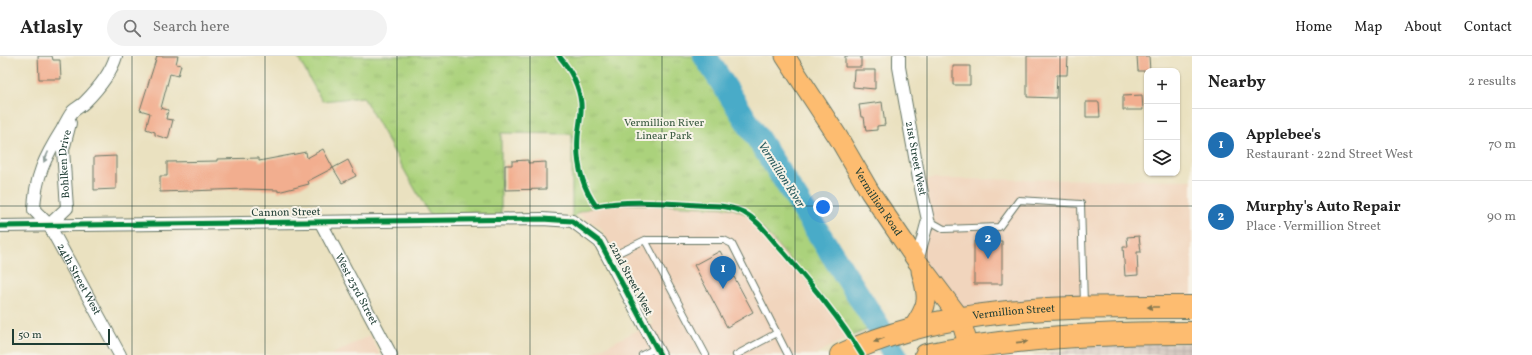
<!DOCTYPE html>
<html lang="en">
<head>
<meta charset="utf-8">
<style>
  :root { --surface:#fff; --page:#f2f2f2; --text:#222; --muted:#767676; --line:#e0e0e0; --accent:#1f6fb2 }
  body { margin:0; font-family:Vollkorn,serif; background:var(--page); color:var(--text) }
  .controls { position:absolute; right:12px; top:12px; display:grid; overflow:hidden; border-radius:8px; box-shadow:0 1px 3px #0004 }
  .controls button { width:36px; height:36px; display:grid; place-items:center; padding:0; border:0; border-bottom:1px solid var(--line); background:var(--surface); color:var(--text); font:20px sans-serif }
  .scale { position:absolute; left:12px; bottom:10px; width:98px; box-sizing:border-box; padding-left:4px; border:2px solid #1f3d34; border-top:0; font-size:11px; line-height:14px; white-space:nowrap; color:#1f3d34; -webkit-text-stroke:3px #f7f3e8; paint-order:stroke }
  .you { position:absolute; left:823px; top:151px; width:14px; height:14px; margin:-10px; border:3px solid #fff; border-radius:50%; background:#1a73e8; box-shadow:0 0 0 6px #1a73e833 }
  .badge { display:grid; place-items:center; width:26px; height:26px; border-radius:50%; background:var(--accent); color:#fff; font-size:13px; font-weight:700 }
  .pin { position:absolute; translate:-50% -33px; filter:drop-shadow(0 1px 2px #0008) }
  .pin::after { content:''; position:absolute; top:21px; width:14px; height:12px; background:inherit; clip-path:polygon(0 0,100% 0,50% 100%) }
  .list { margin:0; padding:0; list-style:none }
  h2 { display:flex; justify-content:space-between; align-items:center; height:52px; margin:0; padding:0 16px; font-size:17px }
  h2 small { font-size:13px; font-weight:400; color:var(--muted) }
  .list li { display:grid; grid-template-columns:26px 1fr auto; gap:12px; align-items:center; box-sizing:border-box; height:72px; padding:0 16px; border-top:1px solid var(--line) }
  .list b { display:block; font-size:15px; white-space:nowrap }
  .list p { margin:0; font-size:13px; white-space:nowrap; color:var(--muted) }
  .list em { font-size:13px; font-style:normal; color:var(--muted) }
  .icon { flex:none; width:22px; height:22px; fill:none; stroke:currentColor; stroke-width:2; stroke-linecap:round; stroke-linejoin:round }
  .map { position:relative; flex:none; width:1192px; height:299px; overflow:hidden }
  header { display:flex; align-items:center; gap:24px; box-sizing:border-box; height:56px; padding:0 20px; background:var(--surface); border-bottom:1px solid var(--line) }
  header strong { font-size:19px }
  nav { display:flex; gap:22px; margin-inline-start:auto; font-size:14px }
  .search { width:280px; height:36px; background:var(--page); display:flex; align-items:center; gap:10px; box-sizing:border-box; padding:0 14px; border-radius:22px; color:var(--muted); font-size:15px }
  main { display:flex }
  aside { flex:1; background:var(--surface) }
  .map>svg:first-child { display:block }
</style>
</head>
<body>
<header>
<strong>Atlasly</strong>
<div class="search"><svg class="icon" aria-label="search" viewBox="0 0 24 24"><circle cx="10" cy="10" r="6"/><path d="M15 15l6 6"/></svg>Search here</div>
<nav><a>Home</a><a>Map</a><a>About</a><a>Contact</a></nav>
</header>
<main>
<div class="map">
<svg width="1192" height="299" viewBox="0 0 1192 299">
  <defs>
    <pattern id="industrial-grid" width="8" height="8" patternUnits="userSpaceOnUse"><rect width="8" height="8" fill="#cec1ba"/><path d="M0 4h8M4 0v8" fill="none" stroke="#a79e98"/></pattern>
    <pattern id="park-tufts" width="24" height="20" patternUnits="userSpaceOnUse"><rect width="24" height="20" fill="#abd27c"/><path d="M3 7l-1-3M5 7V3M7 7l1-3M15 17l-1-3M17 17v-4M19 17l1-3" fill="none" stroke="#93b56c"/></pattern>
  </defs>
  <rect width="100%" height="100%" fill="#f7f3e8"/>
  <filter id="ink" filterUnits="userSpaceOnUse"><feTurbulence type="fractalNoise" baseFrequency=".025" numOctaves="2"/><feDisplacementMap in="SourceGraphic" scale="8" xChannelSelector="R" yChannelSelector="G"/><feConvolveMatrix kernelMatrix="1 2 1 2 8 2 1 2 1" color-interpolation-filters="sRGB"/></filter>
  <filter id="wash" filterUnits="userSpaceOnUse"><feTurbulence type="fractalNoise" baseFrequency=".012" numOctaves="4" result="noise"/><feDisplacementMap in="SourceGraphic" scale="16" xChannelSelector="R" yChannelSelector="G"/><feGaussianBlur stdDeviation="0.9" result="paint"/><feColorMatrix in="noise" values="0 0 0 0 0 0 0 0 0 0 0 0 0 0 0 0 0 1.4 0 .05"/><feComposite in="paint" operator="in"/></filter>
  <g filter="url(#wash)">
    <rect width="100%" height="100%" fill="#eae1c0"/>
    <path fill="#f1d5bd" d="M 919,123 L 1192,124 L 1192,251 L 960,262 L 917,205 L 928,164 Z
      M 612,147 L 720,150 L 731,152 L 744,157 L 756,165 L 808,224 L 851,280 L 814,299 L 589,299 L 644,271 L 654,268 L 601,172 L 577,157 L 596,150 Z
      M 370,279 L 380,299 L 331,299 Z"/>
    <path fill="url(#industrial-grid)" d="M 1116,287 L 1192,287 L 1192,299 L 1030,299 Z"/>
    <path fill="url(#park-tufts)" stroke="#658858" d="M 297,0 L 705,0 L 878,270 L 851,280 L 808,224 L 756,165 L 744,157 L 731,152 L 612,147 L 596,150 L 577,157 L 572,165 L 572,78 L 501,77 L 501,164 L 433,165 L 363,41 L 322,45 Z"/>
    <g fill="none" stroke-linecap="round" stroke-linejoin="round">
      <path stroke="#49abc8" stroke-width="24" d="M 705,0 L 878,270 L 895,299"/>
    </g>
    <g id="blocks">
      <path fill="#f2ae8f" d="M 38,0 L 52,0 L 53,4 L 60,4 L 61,23 L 39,23 Z
        M 157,0 L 178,0 L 176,8 L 181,9 L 178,20 L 170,18 L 161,52 L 168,54 L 166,63 L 173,64 L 168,83 L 155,79 L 155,76 L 146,73 L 150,57 L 140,54 Z
        M 845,0 L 861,0 L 861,11 L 845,11 Z
        M 1027,0 L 1068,0 L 1067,19 L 1057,19 L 1056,42 L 1027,41 Z
        M 1137,0 L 1149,0 L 1150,15 L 1138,15 Z
        M 953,10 L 970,10 L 970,29 L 953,29 Z
        M 854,14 L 875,14 L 875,33 L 853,31 Z
        M 1142,39 L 1143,54 L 1123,54 L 1123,40 Z
        M 882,46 L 885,69 L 877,70 L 877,74 L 866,75 L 864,61 L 861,61 L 859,49 Z
        M 1086,46 L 1099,46 L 1100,61 L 1086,61 Z
        M 323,93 L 333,112 L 308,125 L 309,128 L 278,136 L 278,134 L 245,133 L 160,136 L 160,120 L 167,120 L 167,106 L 217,105 L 217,103 L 259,102 L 259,105 L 306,96 L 307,102 Z
        M 116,100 L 116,133 L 94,134 L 94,101 Z
        M 348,104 L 356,120 L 342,127 L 333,112 Z
        M 528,104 L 528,107 L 546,106 L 546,133 L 505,134 L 505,109 L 512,109 L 512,105 Z
        M 1139,180 L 1141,196 L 1137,196 L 1138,219 L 1125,220 L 1123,191 L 1128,191 L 1127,181 Z
        M 974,185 L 1002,185 L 1002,228 L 974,228 Z
        M 720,195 L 753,256 L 727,271 L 694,209 Z"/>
    </g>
  </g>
  <g filter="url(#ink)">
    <use href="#blocks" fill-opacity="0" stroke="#667665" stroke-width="1"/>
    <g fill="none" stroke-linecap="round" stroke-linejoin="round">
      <g stroke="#667665" stroke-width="8">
        <path id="lane" d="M 928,164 L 944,173 L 999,171 L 1019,144 L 1081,148 L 1084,248
          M 645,184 L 706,299
          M 608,202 L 645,184 L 724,184 L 732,188 L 788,299
          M 642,299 L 656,292
          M 736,299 L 777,277"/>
      </g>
      <g stroke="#667665" stroke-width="14">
        <g id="street">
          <path id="s1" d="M 116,0 C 111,17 98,33 85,46 C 82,49 77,52 73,55 C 69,60 65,68 62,74 C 45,101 35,121 34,154 L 49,169 L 120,299"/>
          <path id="s2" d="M 899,0 L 899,11 L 919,123 L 928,164 L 917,205"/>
          <path id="s3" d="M 321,167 L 391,299"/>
          <path id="s4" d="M 49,169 L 67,152 L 63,94 L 70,67"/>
          <path d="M 0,170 L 542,163 L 572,165 L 600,186 L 660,299"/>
        </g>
      </g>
      <g stroke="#667665" stroke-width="21">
        <g id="primary">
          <path id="s5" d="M 785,0 L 838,81 L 870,136 L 917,205 L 960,262 L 969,291"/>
          <path d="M 913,272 C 929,248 929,243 921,215"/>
        </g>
      </g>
      <g stroke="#667665" stroke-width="24">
        <g id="highway">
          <path id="s6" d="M 841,299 C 949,247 1075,251 1192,251"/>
          <path d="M 926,299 C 1013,281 1103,277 1192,277"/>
        </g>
      </g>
      <use href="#lane" stroke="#fff" stroke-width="6"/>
      <use href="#street" stroke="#fff" stroke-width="12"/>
      <use href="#primary" stroke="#fdbc6f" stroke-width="19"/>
      <use href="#highway" stroke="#fdbc6f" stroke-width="22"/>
      <g stroke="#f7f3e8" stroke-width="8">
        <path id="cycleway" d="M 559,0 C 570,13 579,29 581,47 C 582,58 579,69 578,80 C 576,106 581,129 596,150 C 633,142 682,149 720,150 C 728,151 736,153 743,156 C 758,164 768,179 778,190 C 808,225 838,259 862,299
          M 0,170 L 542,163 L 572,165 L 600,186 L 660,299"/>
      </g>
      <use href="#cycleway" stroke="#00873e" stroke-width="5"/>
    </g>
    <defs><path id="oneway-solid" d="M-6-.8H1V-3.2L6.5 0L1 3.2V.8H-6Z"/></defs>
    <use fill="#8f9e9a" href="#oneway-solid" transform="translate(46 101) rotate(114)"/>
    <g fill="#83764f">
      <use href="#oneway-solid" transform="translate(1153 251) rotate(-180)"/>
      <use href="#oneway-solid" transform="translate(879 284) rotate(158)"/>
      <use href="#oneway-solid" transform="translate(1022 286) rotate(-6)"/>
    </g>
  </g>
  <path fill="none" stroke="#1f3d34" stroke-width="1" stroke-opacity="0.55" d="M 132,0 L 132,299M 265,0 L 265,299M 397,0 L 397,299M 530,0 L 530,299M 662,0 L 662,299M 795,0 L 795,299M 927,0 L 927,299M 1060,0 L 1060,299M 0,150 L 1192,150"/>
  <g text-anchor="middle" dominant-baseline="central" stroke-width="4" stroke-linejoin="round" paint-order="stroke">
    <g font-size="11" fill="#3b5b42" stroke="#f7f3e8">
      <text x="664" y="67">Vermillion River<tspan x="664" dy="13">Linear Park</tspan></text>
    </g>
    <g font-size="11" fill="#1f3d34" stroke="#f7f3e8">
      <text stroke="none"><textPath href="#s2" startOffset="104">21st Street West</textPath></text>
      <text stroke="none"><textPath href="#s4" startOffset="69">Bohlken Drive</textPath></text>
      <text stroke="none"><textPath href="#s5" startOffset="173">Vermillion Road</textPath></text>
      <text transform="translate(286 157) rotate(-1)">Cannon Street</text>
      <text transform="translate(630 223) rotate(62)">22nd Street West</text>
      <text stroke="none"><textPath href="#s1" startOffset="262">24th Street West</textPath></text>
      <text stroke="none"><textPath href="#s3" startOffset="75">West 23rd Street</textPath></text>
      <text stroke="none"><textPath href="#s6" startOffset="179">Vermillion Street</textPath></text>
    </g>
    <g font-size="12" font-style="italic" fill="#2c5e60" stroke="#f7f3e8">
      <text transform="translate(781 119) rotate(57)">Vermillion River</text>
    </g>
  </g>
</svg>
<div class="controls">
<button>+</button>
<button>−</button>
<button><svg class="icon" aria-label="layers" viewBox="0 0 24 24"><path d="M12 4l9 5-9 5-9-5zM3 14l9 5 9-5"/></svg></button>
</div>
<div class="scale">50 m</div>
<div class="you"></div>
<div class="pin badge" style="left:723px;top:233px">1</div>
<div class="pin badge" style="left:988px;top:203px">2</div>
</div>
<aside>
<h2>Nearby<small>2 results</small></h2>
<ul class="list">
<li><span class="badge">1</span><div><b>Applebee's</b><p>Restaurant · 22nd Street West</p></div><em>70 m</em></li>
<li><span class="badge">2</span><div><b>Murphy's Auto Repair</b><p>Place · Vermillion Street</p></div><em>90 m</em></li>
</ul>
</aside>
</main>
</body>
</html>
